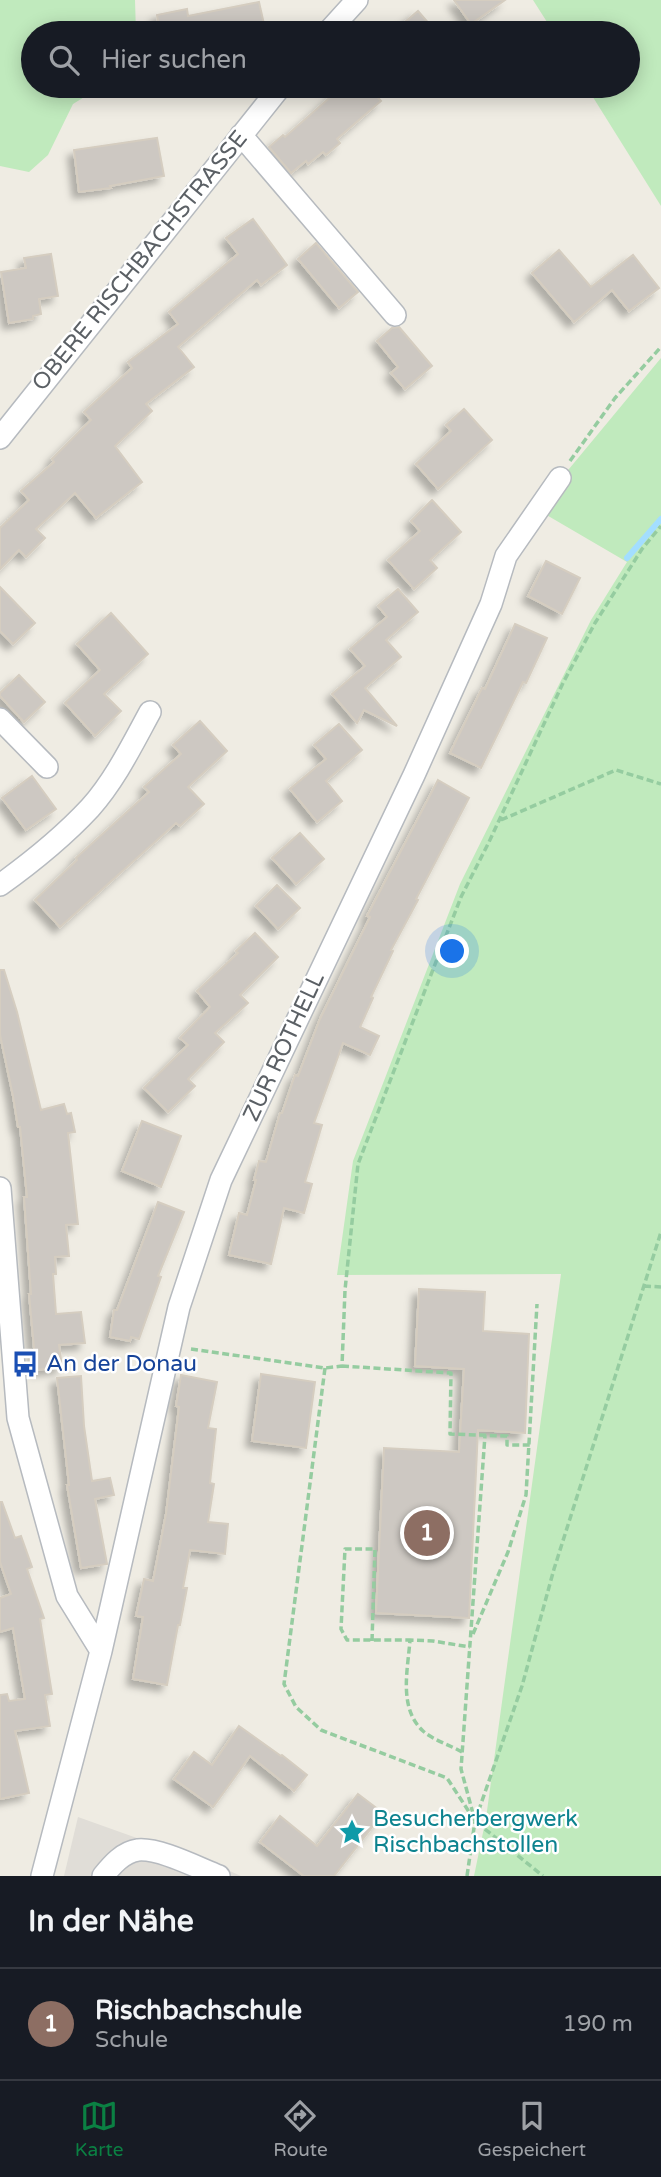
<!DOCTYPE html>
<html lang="de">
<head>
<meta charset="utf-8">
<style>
  :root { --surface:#171b24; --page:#242831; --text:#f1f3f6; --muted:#9ea1a6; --line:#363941; --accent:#0b8043 }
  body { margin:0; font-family:"Varela Round",sans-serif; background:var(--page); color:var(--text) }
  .you { position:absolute; left:453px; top:952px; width:24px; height:24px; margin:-18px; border:5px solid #fff; border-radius:50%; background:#1a73e8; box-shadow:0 0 0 10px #1a73e833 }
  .badge { display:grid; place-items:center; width:46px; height:46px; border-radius:50%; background:var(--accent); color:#fff; font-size:23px; font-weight:700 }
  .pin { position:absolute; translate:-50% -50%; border:4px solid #fff; box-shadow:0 2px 7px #0006 }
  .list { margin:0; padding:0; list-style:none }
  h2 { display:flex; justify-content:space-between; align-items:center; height:91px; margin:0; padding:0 28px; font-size:30px }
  h2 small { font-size:23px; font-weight:400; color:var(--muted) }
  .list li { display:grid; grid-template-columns:46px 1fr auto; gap:21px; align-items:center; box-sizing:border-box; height:112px; padding:0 28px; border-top:2px solid var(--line) }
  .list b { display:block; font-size:26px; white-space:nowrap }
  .list p { margin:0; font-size:23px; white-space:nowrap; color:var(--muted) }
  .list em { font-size:23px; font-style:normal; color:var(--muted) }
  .icon { flex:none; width:38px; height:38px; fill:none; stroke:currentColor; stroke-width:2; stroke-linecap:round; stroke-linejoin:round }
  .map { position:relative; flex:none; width:661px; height:1876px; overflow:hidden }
  .search { position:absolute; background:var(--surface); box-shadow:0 4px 18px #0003; left:21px; right:21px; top:21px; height:77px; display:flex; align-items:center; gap:18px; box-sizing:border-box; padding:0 24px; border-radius:38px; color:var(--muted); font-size:26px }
  .sheet { height:203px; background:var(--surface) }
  nav { display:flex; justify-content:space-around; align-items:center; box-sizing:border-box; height:98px; border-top:2px solid var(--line); background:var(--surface); font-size:19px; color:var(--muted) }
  nav a { display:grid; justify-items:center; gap:4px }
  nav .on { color:var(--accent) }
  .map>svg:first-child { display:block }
</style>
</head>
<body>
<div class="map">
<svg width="661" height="1876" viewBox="0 0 661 1876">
  <defs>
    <filter id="shadow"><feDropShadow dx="-6" dy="6" stdDeviation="3.5" flood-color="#0004"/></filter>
  </defs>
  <rect width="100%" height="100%" fill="#efece3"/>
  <path fill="#e0ddd7" d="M 78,1817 L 232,1872 L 241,1876 L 64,1876 Z"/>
  <path fill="#c0eabd" d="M 0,0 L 135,0 L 136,33 L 33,33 L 33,86 L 102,86 L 73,104 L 48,155 L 29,172 L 0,166 Z
    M 533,0 L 661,0 L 661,206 L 586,86 L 628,86 L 628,33 L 554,33 Z
    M 661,358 L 661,1876 L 474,1876 L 486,1818 L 561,1274 L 337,1275 L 353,1161 L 460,884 L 591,620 L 627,562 L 538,510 L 564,475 Z"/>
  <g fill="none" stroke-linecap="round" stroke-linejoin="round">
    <path stroke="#a3deff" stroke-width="6" d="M 627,558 L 661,519"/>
  </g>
  <path fill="#cdc8c2" stroke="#d5cdc0" stroke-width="2" filter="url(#shadow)" d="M 454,0 L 505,0 L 471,24 Z
    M 259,2 L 266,33 L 160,33 L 157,15 L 187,9 L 188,16 Z
    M 418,11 L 437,33 L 392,33 Z
    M 343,86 L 368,86 L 381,101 L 337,139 L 340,143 L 326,155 L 323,152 L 308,164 L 306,161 L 291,173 L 269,147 L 283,135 L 285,137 Z
    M 157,138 L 164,176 L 110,186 L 111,188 L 79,192 L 74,150 Z
    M 253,219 L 287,265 L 261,285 L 257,280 L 178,347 L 194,367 L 146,404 L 152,411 L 115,446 L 142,482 L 96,518 L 75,493 L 36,529 L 45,538 L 26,557 L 19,550 L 0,569 L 0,528 L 29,500 L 21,491 L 54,462 L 52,459 L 91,420 L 84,412 L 132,368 L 128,362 L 178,324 L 169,312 L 238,254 L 226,238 Z
    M 316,243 L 358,292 L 339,308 L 298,259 Z
    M 559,250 L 591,287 L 633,255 L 659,288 L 629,311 L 612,290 L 574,322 L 532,273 Z
    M 51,254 L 58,296 L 39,299 L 41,314 L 33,316 L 33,319 L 9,323 L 1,272 L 26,268 L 24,258 Z
    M 399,327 L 432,366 L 405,389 L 391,373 L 398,367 L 377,341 L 392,328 Z
    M 464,409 L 492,440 L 438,489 L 416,464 L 451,431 L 446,425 Z
    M 432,500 L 461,532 L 430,560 L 437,568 L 414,589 L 388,560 L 420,531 L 411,521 Z
    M 546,561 L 580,578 L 562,614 L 528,596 Z
    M 0,587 L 35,623 L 13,644 L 0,631 Z
    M 398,589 L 418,612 L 386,640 L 401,657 L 365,688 L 397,726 L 364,710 L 357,723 L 332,694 L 365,666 L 350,649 L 387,617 L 378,606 Z
    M 111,613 L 148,654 L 104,694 L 121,711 L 95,736 L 65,703 L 100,670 L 77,644 Z
    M 515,624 L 547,638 L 526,683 L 523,682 L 481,768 L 450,753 L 482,688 L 485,689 Z
    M 19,675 L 45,702 L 24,722 L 0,696 L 0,693 Z
    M 200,721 L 227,751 L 188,787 L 204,804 L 180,826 L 176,823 L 60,927 L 35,900 L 77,860 L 76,858 L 149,792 L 144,787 L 181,754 L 173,745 Z
    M 339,724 L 362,750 L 326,781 L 342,801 L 317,822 L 290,789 L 326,759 L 314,745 Z
    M 32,776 L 56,809 L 26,830 L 2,798 Z
    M 438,780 L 469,798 L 416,899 L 418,900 L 391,950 L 393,951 L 371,997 L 373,998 L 360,1027 L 379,1036 L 370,1055 L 343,1043 L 314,1123 L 322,1125 L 305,1182 L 312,1184 L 304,1213 L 284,1208 L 271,1264 L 229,1255 L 239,1213 L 247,1215 L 256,1180 L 254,1180 L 259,1161 L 266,1162 L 280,1113 L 282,1113 L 295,1075 L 298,1076 L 320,1019 L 370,917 L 367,916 Z
    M 300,833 L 324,859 L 296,884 L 272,858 Z
    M 277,885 L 300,908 L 278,929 L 256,906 Z
    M 255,933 L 278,957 L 240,995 L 248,1003 L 215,1033 L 224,1042 L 188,1079 L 195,1086 L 168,1112 L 144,1088 L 188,1045 L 180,1038 L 210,1007 L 197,991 L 238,953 L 236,951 Z
    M 0,970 L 4,970 L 17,1012 L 41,1110 L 64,1104 L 67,1114 L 71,1113 L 75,1132 L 68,1133 L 78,1224 L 66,1225 L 69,1256 L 55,1257 L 56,1274 L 53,1274 L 56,1314 L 81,1312 L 85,1343 L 59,1345 L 62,1367 L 36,1370 L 29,1294 L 31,1294 L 24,1197 L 27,1197 L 20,1127 L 18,1127 L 13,1096 L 0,1035 Z
    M 142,1121 L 181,1136 L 161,1187 L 122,1171 Z
    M 158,1202 L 184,1212 L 158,1276 L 161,1277 L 139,1339 L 131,1337 L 130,1341 L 110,1337 L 114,1310 L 117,1310 Z
    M 419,1289 L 485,1292 L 483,1331 L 529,1334 L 525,1433 L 478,1430 L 469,1618 L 376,1613 L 384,1448 L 459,1452 L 464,1369 L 415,1366 Z
    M 261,1374 L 315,1382 L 306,1448 L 252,1441 Z
    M 181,1375 L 217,1382 L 208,1428 L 216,1429 L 210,1483 L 214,1484 L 208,1522 L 228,1524 L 225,1554 L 190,1550 L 183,1588 L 187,1588 L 180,1625 L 178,1625 L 167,1685 L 133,1679 L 143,1617 L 136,1616 L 144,1579 L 153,1581 L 166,1514 L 179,1407 L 176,1406 Z
    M 81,1376 L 84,1426 L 92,1481 L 110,1478 L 114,1495 L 95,1499 L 107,1564 L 81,1568 L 67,1485 L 69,1485 L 57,1378 Z
    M 0,1502 L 2,1502 L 15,1538 L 21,1536 L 32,1567 L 27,1569 L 44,1618 L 40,1619 L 52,1694 L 45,1695 L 50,1726 L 15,1731 L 29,1793 L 0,1799 L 0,1695 L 7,1694 L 9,1701 L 25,1699 L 13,1628 L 0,1632 L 0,1598 L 11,1594 L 0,1562 Z
    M 239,1726 L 281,1756 L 282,1755 L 307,1775 L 294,1791 L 250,1756 L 213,1807 L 174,1779 L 194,1752 L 212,1765 Z
    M 358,1794 L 383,1813 L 334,1876 L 304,1876 L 260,1842 L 280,1816 L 317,1846 Z"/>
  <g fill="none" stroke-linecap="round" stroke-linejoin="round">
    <g stroke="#b6babf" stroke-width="24">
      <path id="minor" d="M 327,33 L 357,0
        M 241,135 L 395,315
        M 0,438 L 281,86
        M 0,719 L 47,767
        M 0,885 C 32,862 63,837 90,808 C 115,780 132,745 150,712
        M 0,1188 L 18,1418 L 67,1596 L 101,1651
        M 42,1876 L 101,1651 L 179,1307 L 221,1180 L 414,775 L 491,604 L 506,556 L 560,478
        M 103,1876 C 112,1865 123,1852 138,1850 C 160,1848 198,1868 219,1876"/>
    </g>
    <path stroke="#95cca0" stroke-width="3.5" stroke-dasharray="7 3.5" stroke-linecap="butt" d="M 570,461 L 615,398 L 661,347
      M 501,820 L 616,770 L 661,784
      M 644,1286 L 661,1287
      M 191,1349 L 325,1368 L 342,1366 L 345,1290 L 358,1164 L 461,897 L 489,842 L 563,683 L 595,623 L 642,549 L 661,526
      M 342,1366 L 451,1373 L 450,1434 L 507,1436 L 507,1445 L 530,1445
      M 325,1368 L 284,1684 L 296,1707 L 321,1730 L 447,1778 L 475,1821 L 543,1876
      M 473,1634 L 508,1552 L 526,1495 L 537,1304
      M 372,1641 L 375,1549 L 345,1549 L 341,1629 L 347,1640 L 410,1640
      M 462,1752 C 450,1745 433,1740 423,1731 C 398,1708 408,1669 410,1640 L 433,1641 L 470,1647
      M 475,1821 L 522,1686 L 554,1569 L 661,1232
      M 467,1876 L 475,1821 L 461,1769 L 485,1435"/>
    <use href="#minor" stroke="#fff" stroke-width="21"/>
  </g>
  <defs>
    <g id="bus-bare" transform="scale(2.1)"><path d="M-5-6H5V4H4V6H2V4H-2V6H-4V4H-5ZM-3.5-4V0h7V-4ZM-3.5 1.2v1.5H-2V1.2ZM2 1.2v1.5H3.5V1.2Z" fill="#1a4fb4" stroke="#fff" stroke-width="2.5" paint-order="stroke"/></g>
    <g id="sight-bare" transform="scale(2.1)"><path d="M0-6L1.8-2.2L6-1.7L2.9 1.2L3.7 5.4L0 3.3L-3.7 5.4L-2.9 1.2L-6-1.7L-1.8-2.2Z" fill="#0f9aa8" stroke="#fff" stroke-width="2.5" paint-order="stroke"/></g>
  </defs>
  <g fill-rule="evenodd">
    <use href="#bus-bare" x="25" y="1364"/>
    <use href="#sight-bare" x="352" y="1832"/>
  </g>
  <g text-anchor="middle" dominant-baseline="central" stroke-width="5" stroke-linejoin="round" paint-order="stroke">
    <g font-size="23" fill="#5b6065" stroke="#fff">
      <text transform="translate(140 261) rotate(-51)">OBERE RISCHBACHSTRASSE</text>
      <text transform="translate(284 1047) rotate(-65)">ZUR ROTHELL</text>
    </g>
    <g font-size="23" fill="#164399" stroke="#fff" text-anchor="start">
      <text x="46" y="1364">An der Donau</text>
    </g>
    <g font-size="23" fill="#0d838f" stroke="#fff" text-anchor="start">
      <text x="373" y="1819">Besucherbergwerk<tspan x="373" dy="26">Rischbachstollen</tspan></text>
    </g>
  </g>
</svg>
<div class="you"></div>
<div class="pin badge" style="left:427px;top:1533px;background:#8d6e63">1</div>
<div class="search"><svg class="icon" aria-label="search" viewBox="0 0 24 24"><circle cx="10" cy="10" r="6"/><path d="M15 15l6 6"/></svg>Hier suchen</div>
</div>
<section class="sheet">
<h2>In der Nähe<small></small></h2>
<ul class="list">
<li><span class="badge" style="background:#8d6e63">1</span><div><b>Rischbachschule</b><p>Schule</p></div><em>190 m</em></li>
</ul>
</section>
<nav>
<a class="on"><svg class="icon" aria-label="map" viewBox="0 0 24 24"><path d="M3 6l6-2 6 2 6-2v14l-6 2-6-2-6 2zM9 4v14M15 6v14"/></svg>Karte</a>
<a><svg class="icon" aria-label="directions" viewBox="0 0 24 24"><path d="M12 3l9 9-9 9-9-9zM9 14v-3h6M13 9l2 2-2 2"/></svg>Route</a>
<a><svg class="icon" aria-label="saved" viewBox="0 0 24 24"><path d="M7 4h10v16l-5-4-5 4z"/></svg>Gespeichert</a>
</nav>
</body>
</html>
